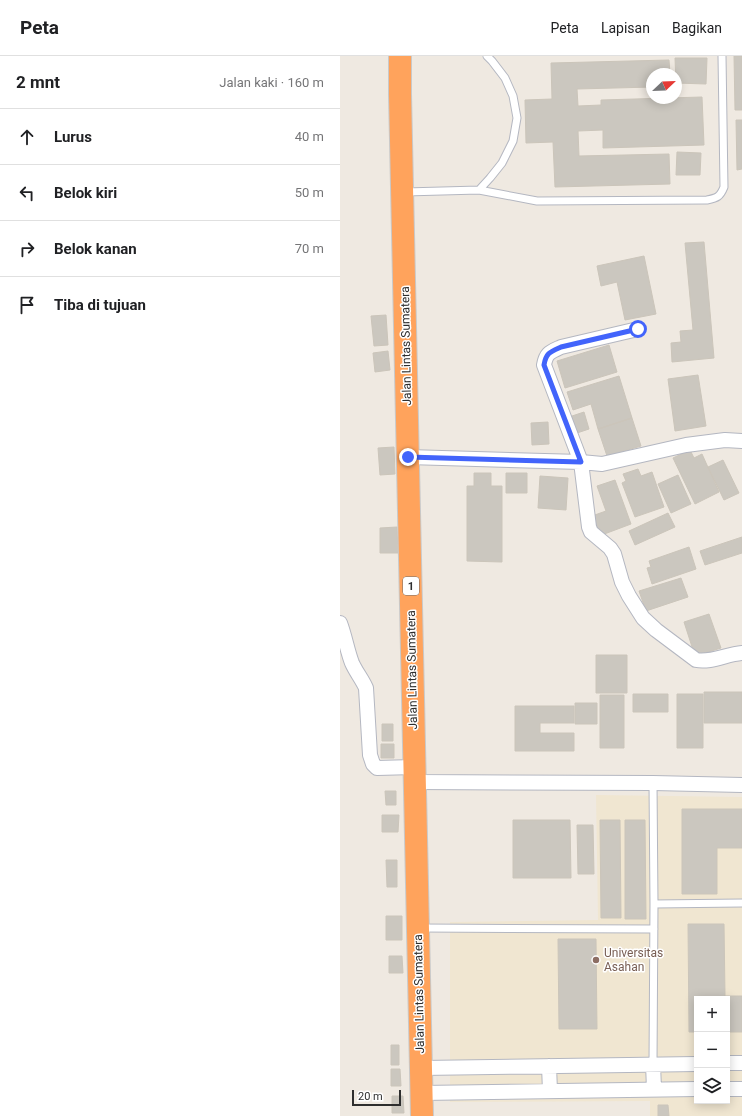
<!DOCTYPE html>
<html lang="id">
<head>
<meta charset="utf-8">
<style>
  :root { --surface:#fff; --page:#f2f2f2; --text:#202124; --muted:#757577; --line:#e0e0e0 }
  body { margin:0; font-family:Roboto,sans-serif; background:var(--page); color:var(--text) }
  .controls { position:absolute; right:12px; bottom:12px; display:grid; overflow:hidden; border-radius:0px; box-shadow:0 2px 10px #0003 }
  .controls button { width:36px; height:36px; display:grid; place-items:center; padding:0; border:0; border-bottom:1px solid var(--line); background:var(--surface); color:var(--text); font:20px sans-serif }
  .compass { position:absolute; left:306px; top:12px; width:36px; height:36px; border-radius:50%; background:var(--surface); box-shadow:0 2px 10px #0003; rotate:67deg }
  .scale { position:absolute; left:12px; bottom:10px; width:49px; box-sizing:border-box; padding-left:4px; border:2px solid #2e2e2e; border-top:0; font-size:11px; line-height:14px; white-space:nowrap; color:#2e2e2e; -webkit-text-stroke:3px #fff; paint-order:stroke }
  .stop { position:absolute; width:12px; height:12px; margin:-9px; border:3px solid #4264fb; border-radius:50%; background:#fff }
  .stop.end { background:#4264fb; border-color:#fff; box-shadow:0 1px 4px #0008 }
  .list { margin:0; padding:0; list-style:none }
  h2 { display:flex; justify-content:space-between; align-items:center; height:52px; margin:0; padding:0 16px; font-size:17px }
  h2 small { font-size:13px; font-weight:400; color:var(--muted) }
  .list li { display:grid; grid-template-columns:26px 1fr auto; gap:12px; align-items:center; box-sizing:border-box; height:56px; padding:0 16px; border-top:1px solid var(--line) }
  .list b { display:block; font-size:15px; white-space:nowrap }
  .list em { font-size:13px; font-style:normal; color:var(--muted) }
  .icon { flex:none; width:22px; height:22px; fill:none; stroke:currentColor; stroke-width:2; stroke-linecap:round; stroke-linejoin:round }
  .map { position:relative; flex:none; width:402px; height:1060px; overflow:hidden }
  header { display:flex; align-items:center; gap:24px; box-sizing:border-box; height:56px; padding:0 20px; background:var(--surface); border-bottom:1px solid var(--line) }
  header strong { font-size:19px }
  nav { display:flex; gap:22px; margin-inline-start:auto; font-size:14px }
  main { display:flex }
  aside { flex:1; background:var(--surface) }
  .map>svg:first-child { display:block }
</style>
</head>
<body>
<header>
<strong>Peta</strong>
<nav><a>Peta</a><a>Lapisan</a><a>Bagikan</a></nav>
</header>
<main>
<aside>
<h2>2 mnt<small>Jalan kaki · 160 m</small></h2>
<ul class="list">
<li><svg class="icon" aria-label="ahead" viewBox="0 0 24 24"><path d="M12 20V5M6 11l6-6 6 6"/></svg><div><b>Lurus</b></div><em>40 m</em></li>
<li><svg class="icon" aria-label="left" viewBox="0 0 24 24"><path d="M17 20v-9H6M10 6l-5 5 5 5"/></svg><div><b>Belok kiri</b></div><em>50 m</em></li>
<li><svg class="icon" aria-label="right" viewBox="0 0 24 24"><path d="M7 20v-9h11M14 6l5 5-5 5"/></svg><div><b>Belok kanan</b></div><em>70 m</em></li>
<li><svg class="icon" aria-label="arrive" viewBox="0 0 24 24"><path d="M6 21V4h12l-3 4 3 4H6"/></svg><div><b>Tiba di tujuan</b></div></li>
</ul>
</aside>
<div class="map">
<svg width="402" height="1060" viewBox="0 0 402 1060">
  <rect width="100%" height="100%" fill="#efe9e1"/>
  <path fill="#f0e6d1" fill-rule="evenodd" d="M 256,739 L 402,741 L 402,1060 L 310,1060 L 310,1045 L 110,1046 L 110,866 L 258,864 ZM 357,943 L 387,943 L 387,1045 L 357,1045 Z"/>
  <path fill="#cbc7bf" stroke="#cbc5ba" d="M 394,0 L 402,0 L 402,54 L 395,54 Z
    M 335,2 L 367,2 L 366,28 L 336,27 Z
    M 329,4 L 330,18 L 312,18 L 312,31 L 237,33 L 238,50 L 261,49 L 261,44 L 362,41 L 364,89 L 263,92 L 263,74 L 238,75 L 239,100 L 329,98 L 330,128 L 215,131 L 213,86 L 186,87 L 185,44 L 212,43 L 211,7 Z
    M 396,64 L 402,64 L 402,113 L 397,114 Z
    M 337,96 L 361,97 L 360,119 L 336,119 Z
    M 364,186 L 374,302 L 332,306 L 331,287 L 341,286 L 340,275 L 353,274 L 345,187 Z
    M 304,200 L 316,258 L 285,264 L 277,226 L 261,230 L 257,210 Z
    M 46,259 L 48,289 L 34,290 L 31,260 Z
    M 269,289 L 277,316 L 225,332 L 217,305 Z
    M 48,295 L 50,314 L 35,316 L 33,297 Z
    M 358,319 L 366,370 L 335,375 L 328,323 Z
    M 279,320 L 292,362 L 258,373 L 251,348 L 233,354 L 227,336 Z
    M 244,356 L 249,373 L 231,379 L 226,362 Z
    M 292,362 L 301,390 L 267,400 L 258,373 Z
    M 208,366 L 209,388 L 192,389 L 191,367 Z
    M 54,391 L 55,418 L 40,419 L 38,392 Z
    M 350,394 L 354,402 L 362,398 L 379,436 L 355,448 L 333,402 Z
    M 383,404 L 399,437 L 384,444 L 368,411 Z
    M 298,413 L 301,420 L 312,416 L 324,451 L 295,461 L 282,427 L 286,425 L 283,418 Z
    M 134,417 L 151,417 L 151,430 L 162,430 L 162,506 L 127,505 L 127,430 L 134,430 Z
    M 166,417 L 187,417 L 187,437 L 166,437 Z
    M 338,419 L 351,448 L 331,457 L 318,428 Z
    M 200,420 L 228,422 L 226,454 L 198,452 Z
    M 275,424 L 291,468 L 259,480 L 252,460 L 266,455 L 257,430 Z
    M 328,457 L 335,471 L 295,489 L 289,475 Z
    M 57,471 L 58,497 L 40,497 L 40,472 Z
    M 402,481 L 402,497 L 365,509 L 360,495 Z
    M 349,491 L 356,513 L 312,528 L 307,512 L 311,511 L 309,505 Z
    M 341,522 L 348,541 L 306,555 L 299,535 Z
    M 369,558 L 381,592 L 355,600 L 344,566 Z
    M 256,599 L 287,599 L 287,637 L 256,637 Z
    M 364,636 L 402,636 L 402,667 L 364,667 Z
    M 293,638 L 328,638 L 328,656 L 293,656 Z
    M 337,638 L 363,638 L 363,692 L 337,692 Z
    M 260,639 L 284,639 L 284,692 L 260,692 Z
    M 235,647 L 257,647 L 257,668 L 235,668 Z
    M 175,650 L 234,650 L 234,667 L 200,667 L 200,677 L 234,677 L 234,695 L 175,695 Z
    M 42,668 L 53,668 L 53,685 L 42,685 Z
    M 41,688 L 54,688 L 54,702 L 41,702 Z
    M 45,735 L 56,735 L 56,749 L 46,749 Z
    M 342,753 L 402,753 L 402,792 L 377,792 L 377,838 L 342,838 Z
    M 42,759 L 59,759 L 58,776 L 42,776 Z
    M 173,764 L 230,764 L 231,822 L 173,822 Z
    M 260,764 L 280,764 L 281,862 L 261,862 Z
    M 285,764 L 305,764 L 306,863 L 285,863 Z
    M 237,769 L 253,769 L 254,818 L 238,818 Z
    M 46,804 L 57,804 L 57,831 L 47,831 Z
    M 46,860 L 62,860 L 62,884 L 46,884 Z
    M 348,868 L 384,868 L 385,940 L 402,940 L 402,976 L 387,976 L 387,943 L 357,943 L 357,976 L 349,976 Z
    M 218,883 L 256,883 L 257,973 L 219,973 Z
    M 49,900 L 62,900 L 63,917 L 49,917 Z
    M 51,989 L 59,989 L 59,1009 L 51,1009 Z
    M 51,1013 L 60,1013 L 61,1030 L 51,1030 Z
    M 52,1040 L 63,1040 L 64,1057 L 52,1057 Z
    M 318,1049 L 328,1049 L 329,1060 L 318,1060 Z"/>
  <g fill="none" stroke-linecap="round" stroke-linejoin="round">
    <g stroke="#b4b7c1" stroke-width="9">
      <path id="lane" d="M 139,134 L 150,122 L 162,107 L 173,85 L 177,62 L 173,40 L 165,22 L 152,5 L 147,0
        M 65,136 L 139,134 L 197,145 L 367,144 C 377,142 380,141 384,131 L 382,0
        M 313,727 L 314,848 L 313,1008
        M 314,848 L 402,847
        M 80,872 L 314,873"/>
    </g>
    <g stroke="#b4b7c1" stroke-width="16">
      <path id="street" d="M 298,273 L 221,291 C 210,296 206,297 204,309 L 241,406 L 249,471 L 251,476 L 270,492 L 274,498 L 282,526 L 289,540 L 303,562 L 316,574 L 356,604 C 371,607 387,598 402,597
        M 68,401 L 241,406 L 262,408 L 346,389 L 385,384 L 402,385
        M 0,567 C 5,580 7,594 12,607 C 16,616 22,623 26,632 L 30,699 L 33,708 L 37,712 L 74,711
        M 74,726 L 313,727 L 402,729
        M 387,1007 L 402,1007
        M 313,1008 L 314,1033
        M 209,1010 L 210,1035
        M 81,1012 L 357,1008
        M 387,1033 L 402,1033
        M 81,1037 L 357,1033"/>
    </g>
    <g stroke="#c9c9c9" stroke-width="24">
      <path id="highway" d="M 60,0 L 60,38 L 82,1060"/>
    </g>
    <use href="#lane" stroke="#fff" stroke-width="7"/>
    <use href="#street" stroke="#fff" stroke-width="14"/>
    <use href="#highway" stroke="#ffa35c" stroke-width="22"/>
  </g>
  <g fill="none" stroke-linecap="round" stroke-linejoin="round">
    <path stroke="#4264fb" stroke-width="5" d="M 68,401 L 241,406 L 204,309 C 206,297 210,296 221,291 L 298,273"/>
  </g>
  <circle fill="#8d6e63" stroke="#fff" stroke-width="1.5" cx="256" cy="904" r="4"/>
  <g text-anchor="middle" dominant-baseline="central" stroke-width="3" stroke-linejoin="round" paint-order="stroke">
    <rect fill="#fff" stroke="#6d6d6d" stroke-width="1" x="63" y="521" width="16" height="18" rx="3"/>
    <g font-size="11" font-weight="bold" fill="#2e2e2e">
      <text x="71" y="530">1</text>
    </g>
    <g font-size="12" fill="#2e2e2e" stroke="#fff">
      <text transform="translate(66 290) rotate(-91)">Jalan Lintas Sumatera</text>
      <text transform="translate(72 614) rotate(-91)">Jalan Lintas Sumatera</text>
      <text transform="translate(79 938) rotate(-91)">Jalan Lintas Sumatera</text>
    </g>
    <g font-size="12" fill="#785e54" stroke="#fff" text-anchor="start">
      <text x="264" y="897">Universitas<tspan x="264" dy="14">Asahan</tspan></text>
    </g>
  </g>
</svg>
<div class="controls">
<button>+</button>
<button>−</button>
<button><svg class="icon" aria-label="layers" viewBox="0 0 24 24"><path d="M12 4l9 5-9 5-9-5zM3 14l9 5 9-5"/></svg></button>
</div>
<svg class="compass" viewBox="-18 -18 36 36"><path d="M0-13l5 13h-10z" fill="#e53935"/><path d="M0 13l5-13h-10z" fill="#757577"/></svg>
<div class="scale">20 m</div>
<div class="stop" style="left:298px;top:273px"></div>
<div class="stop end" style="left:68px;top:401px"></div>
</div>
</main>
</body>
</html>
